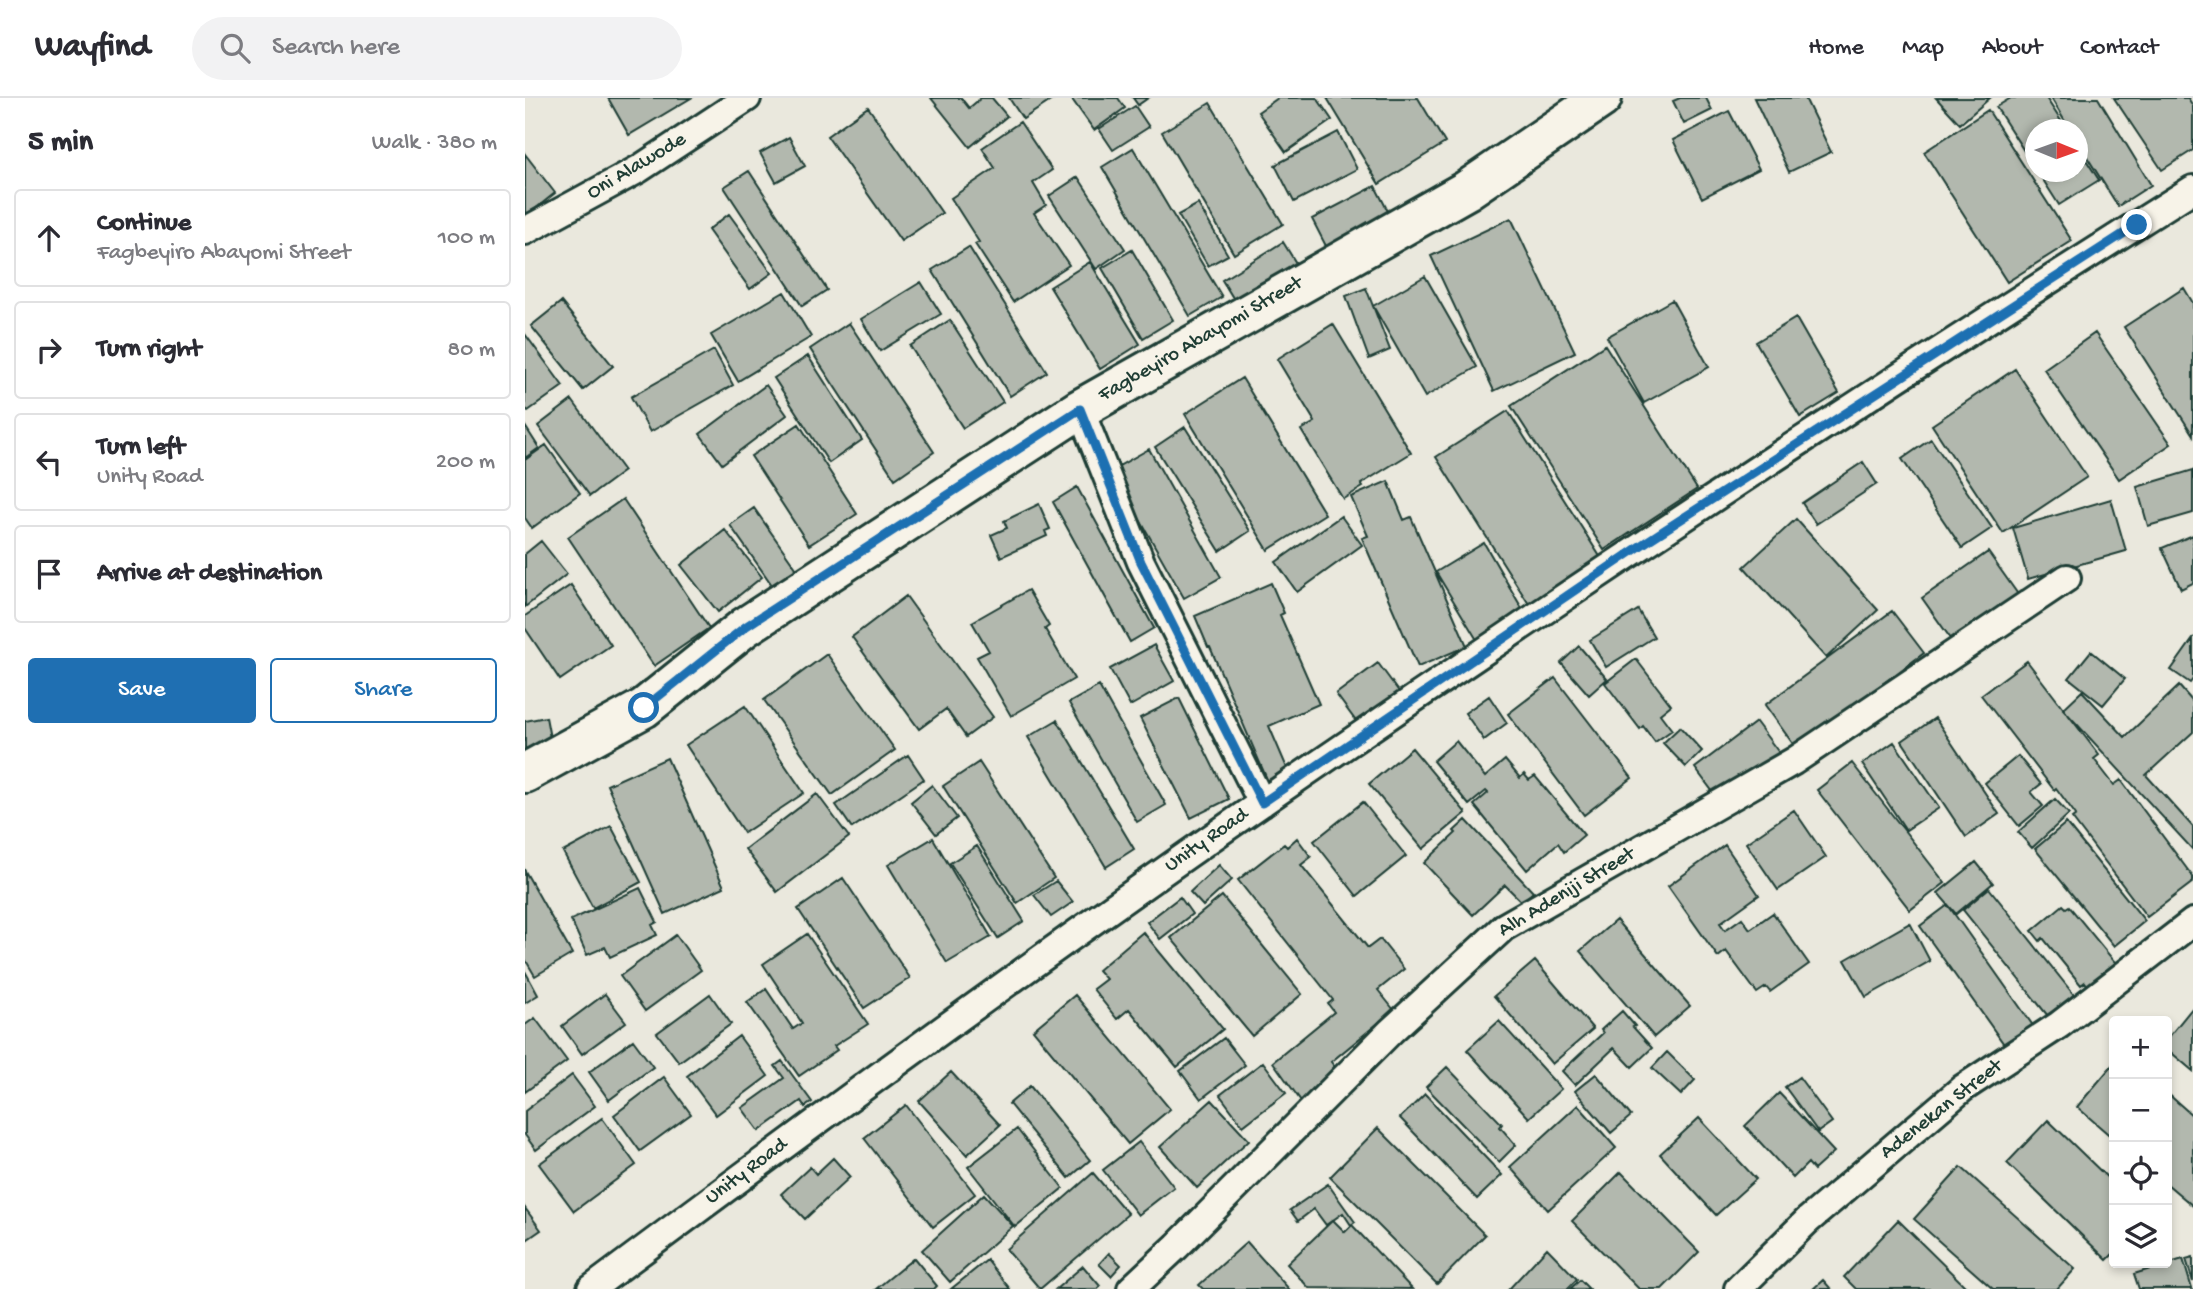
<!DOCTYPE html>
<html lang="en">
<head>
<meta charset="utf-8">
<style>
  :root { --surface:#fff; --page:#f2f2f3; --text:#2b2b33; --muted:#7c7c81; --line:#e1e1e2; --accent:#1f6fb2 }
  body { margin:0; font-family:"Gochi Hand",sans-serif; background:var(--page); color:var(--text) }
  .controls { position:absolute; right:21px; bottom:21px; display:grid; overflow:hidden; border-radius:7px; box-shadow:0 4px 10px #0003 }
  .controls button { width:63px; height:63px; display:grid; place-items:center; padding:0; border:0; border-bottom:2px solid var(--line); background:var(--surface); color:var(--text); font:35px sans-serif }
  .compass { position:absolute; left:1500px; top:21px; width:63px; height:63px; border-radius:50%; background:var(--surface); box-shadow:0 4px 10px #0003; rotate:91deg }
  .stop { position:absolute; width:21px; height:21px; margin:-16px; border:5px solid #1f6fb2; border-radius:50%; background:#fff }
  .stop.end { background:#1f6fb2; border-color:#fff; box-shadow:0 2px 7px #0008 }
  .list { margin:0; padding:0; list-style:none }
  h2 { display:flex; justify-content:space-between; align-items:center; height:91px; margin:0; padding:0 28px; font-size:30px }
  h2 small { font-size:23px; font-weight:400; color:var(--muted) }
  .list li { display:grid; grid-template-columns:46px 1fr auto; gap:21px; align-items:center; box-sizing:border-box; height:98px; margin:0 14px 14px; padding:0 14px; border:2px solid var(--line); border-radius:7px }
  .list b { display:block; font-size:26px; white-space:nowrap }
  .list p { margin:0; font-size:23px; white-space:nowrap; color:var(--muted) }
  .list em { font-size:23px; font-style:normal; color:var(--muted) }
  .actions { display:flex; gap:14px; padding:21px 28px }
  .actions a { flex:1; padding:16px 0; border:2px solid var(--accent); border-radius:7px; text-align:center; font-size:24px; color:var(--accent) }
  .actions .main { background:var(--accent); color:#fff }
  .icon { flex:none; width:38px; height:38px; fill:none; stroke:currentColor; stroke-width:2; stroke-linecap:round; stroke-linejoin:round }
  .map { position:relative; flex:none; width:1668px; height:1191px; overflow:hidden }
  header { display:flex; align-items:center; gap:42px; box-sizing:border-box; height:98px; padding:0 35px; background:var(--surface); border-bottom:2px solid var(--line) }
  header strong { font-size:33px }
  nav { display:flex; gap:38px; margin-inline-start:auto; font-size:24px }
  .search { width:490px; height:63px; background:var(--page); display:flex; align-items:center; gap:18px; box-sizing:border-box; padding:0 24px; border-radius:38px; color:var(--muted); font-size:26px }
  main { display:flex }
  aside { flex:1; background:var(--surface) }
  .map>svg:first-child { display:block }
</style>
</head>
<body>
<header>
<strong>Wayfind</strong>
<div class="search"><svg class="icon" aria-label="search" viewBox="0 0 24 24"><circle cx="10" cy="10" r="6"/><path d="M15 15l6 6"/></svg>Search here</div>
<nav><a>Home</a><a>Map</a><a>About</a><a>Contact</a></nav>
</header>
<main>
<aside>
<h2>5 min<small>Walk · 380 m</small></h2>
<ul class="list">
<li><svg class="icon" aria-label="ahead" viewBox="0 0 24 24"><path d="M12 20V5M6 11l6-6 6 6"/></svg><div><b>Continue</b><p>Fagbeyiro Abayomi Street</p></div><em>100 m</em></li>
<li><svg class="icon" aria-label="right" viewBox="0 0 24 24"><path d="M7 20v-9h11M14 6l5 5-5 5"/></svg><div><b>Turn right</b></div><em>80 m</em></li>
<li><svg class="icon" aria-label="left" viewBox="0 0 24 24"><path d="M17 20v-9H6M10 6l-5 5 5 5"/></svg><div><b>Turn left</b><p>Unity Road</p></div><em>200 m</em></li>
<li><svg class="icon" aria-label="arrive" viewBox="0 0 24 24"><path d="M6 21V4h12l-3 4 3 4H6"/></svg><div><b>Arrive at destination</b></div></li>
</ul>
<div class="actions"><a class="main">Save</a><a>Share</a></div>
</aside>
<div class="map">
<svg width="1668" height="1191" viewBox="0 0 1668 1191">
  <rect width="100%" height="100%" fill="#eae8dd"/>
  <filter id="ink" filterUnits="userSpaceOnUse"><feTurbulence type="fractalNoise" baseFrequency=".0143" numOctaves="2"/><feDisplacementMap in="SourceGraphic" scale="14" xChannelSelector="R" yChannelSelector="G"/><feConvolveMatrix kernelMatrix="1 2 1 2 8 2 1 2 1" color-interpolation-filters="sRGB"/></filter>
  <g filter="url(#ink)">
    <path fill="#b2b8ae" stroke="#1f3d34" stroke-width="2" d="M 83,0 L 166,0 L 104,37 Z
      M 406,0 L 436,0 L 444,10 L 456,0 L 467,0 L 482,18 L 445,49 Z
      M 484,0 L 530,0 L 498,21 Z
      M 546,0 L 593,0 L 600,10 L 569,32 Z
      M 608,0 L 623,0 L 613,7 Z
      M 753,0 L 792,0 L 807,22 L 761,54 L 733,14 Z
      M 802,0 L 893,0 L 920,45 L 854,86 Z
      M 1155,0 L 1181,0 L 1187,12 L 1159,26 L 1148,3 Z
      M 1229,0 L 1280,0 L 1306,54 L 1264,74 Z
      M 1411,0 L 1465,0 L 1435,26 Z
      M 1486,0 L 1521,0 L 1542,32 L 1510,32 L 1510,70 L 1471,9 Z
      M 1526,0 L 1573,0 L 1626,87 L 1593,108 L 1552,43 L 1552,32 L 1545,32 Z
      M 1589,0 L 1663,0 L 1668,8 L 1668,52 L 1637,72 Z
      M 685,5 L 758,126 L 709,156 L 637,34 Z
      M 610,8 L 624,29 L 588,52 L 574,31 Z
      M 343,9 L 417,115 L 376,143 L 302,38 Z
      M 1463,12 L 1547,143 L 1482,184 L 1399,54 Z
      M 1204,13 L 1234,71 L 1177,100 L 1148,42 Z
      M 495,24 L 527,72 L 508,85 L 521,107 L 509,115 L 544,167 L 488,204 L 450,146 L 454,144 L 426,100 L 470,70 L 457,50 Z
      M 813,34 L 832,71 L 769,104 L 750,67 Z
      M 264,39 L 280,68 L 251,84 L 235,55 Z
      M 1552,48 L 1574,82 L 1534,107 L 1513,74 L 1552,74 Z
      M 608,50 L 697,199 L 665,218 L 577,69 Z
      M 0,56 L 30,95 L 0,119 Z
      M 224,73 L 302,192 L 277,208 L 199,89 Z
      M 553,79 L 600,151 L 571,171 L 524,98 Z
      M 850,88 L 866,119 L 803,152 L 787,121 Z
      M 673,106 L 703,157 L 683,168 L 653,117 Z
      M 204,116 L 247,175 L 225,191 L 183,132 Z
      M 986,120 L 1050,254 L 969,293 L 906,158 Z
      M 758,144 L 774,170 L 713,208 L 697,182 Z
      M 444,149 L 522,274 L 485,298 L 407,172 Z
      M 607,152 L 648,222 L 618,240 L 577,170 Z
      M 565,164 L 615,246 L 575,271 L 525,189 Z
      M 900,178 L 952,269 L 900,299 L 848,208 Z
      M 396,184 L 416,216 L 355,253 L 336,221 Z
      M 841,190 L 865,252 L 844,261 L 821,198 Z
      M 1659,190 L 1668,205 L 1668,337 L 1599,229 Z
      M 259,194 L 286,239 L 213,283 L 186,237 Z
      M 1147,202 L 1184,269 L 1119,305 L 1082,239 Z
      M 36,204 L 88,268 L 58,292 L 6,228 Z
      M 1271,220 L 1314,295 L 1275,319 L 1231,244 Z
      M 425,222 L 478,304 L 438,330 L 385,248 Z
      M 324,225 L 409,354 L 370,381 L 285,251 Z
      M 808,226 L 886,355 L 836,386 L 838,389 L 818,401 L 776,332 L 790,324 L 752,261 Z
      M 1570,235 L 1646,346 L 1594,381 L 1519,271 Z
      M 0,236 L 38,288 L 3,313 L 0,310 Z
      M 1080,247 L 1172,391 L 1079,452 L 986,308 Z
      M 189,252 L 208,287 L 125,334 L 106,299 Z
      M 283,258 L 337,342 L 304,365 L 249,280 Z
      M 1490,271 L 1562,379 L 1478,435 L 1407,327 Z
      M 717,280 L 800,416 L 743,452 L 660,316 Z
      M 241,287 L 262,317 L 197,366 L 175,336 Z
      M 47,302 L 99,373 L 65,398 L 13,328 Z
      M 983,313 L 1081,468 L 1009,514 L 911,359 Z
      M 274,326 L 332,416 L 284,447 L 226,358 Z
      M 0,328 L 14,350 L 0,360 Z
      M 660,329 L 725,433 L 695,453 L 630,349 Z
      M 1406,341 L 1467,430 L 1437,450 L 1377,361 Z
      M 21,347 L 55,395 L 7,430 L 0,420 L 0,362 Z
      M 624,351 L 696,479 L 659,500 L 587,372 Z
      M 1338,364 L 1352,386 L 1291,426 L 1277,405 Z
      M 1668,372 L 1668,415 L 1623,428 L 1612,389 Z
      M 863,383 L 879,422 L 886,419 L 942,548 L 893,569 L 837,440 L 843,438 L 826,399 Z
      M 552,389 L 629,530 L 605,544 L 528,404 Z
      M 98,401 L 184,530 L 129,568 L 43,439 Z
      M 1586,401 L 1601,453 L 1503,481 L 1488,430 Z
      M 514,406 L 525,431 L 520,433 L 522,438 L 476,459 L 466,437 L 482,430 L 479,423 Z
      M 229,410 L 278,480 L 254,497 L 205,427 Z
      M 816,418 L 837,447 L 772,494 L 751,464 Z
      M 1271,421 L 1353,512 L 1301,560 L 1219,469 Z
      M 200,432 L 237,479 L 193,514 L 156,467 Z
      M 1668,437 L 1668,485 L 1656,491 L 1637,450 Z
      M 16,443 L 42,476 L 0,509 L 0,456 Z
      M 959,445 L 1002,519 L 955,547 L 911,474 Z
      M 1463,454 L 1497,502 L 1431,548 L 1397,500 Z
      M 746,485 L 759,515 L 755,517 L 794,606 L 744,628 L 765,677 L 744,686 L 685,549 L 683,549 L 670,518 Z
      M 46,487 L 86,547 L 35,582 L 0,530 L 0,518 Z
      M 503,492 L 524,528 L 520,531 L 549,581 L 486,618 L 452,559 L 464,553 L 447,524 Z
      M 381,498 L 468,619 L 441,639 L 421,611 L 394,631 L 327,539 Z
      M 1113,512 L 1129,539 L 1081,569 L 1065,542 Z
      M 1367,513 L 1399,555 L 1271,650 L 1240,607 Z
      M 1668,541 L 1668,581 L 1665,585 L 1646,572 Z
      M 629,547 L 649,583 L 605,608 L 585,571 Z
      M 1054,548 L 1082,581 L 1064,597 L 1036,565 Z
      M 1566,553 L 1600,581 L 1578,607 L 1544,580 Z
      M 302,556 L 370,652 L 307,697 L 239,602 Z
      M 1111,561 L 1146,607 L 1135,616 L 1147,632 L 1130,644 L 1118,628 L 1115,631 L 1080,585 Z
      M 1502,563 L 1574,657 L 1569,661 L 1589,687 L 1596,682 L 1668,779 L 1668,784 L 1622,819 L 1547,720 L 1551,717 L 1531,690 L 1529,692 L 1456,597 Z
      M 853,565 L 875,595 L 833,626 L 811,596 Z
      M 1030,580 L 1107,680 L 1059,717 L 983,616 Z
      M 574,588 L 641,707 L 612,724 L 544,605 Z
      M 1654,588 L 1668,604 L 1668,634 L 1621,677 L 1668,729 L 1668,752 L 1538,611 L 1557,593 L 1600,639 Z
      M 964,598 L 982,625 L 959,642 L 940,615 Z
      M 654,600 L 704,701 L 666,720 L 615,620 Z
      M 220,608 L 279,695 L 219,735 L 161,647 Z
      M 21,619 L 28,656 L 0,662 L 0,623 Z
      M 1410,620 L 1474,716 L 1441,739 L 1377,643 Z
      M 532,622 L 609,751 L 581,769 L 503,639 Z
      M 1231,624 L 1255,656 L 1194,702 L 1170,670 Z
      M 1155,629 L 1177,653 L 1161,669 L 1138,645 Z
      M 931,643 L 960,679 L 980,662 L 995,680 L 999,676 L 1004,682 L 1010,678 L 1059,737 L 1039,754 L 1033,745 L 1002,772 L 949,707 L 963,695 L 961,693 L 944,707 L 908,663 Z
      M 1369,644 L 1414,710 L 1381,732 L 1337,666 Z
      M 887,650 L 941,715 L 898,751 L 844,686 Z
      M 383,657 L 399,681 L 327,730 L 311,707 Z
      M 1493,658 L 1516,686 L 1506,694 L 1518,708 L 1494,728 L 1460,685 Z
      M 142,660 L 199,789 L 140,816 L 82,687 Z
      M 454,664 L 529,780 L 492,805 L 418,688 Z
      M 1327,665 L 1420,785 L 1385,812 L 1292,692 Z
      M 407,687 L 432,720 L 411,736 L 386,704 Z
      M 292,696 L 324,739 L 252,794 L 220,751 Z
      M 1530,701 L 1544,716 L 1507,750 L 1493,734 Z
      M 838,704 L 881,758 L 832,798 L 789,743 Z
      M 1269,712 L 1301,759 L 1253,792 L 1221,745 Z
      M 941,722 L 1008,794 L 997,804 L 980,787 L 948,817 L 899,765 L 931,735 L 929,733 Z
      M 1541,725 L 1620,823 L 1589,848 L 1510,751 Z
      M 86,728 L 116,784 L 68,810 L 38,754 Z
      M 408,740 L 466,839 L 422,865 L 363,767 Z
      M 772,740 L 786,759 L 776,767 L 843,850 L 855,841 L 879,871 L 853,892 L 869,912 L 806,964 L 813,973 L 776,1003 L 748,964 L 809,914 L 803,906 L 808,902 L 713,782 L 759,746 L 762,749 Z
      M 1200,747 L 1234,797 L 1195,825 L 1200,832 L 1217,820 L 1225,831 L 1248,815 L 1284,866 L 1245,894 L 1241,889 L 1232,895 L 1201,853 L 1193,859 L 1143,788 Z
      M 452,748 L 499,823 L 473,840 L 425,765 Z
      M 1451,764 L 1468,785 L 1431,816 L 1413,795 Z
      M 694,767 L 707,782 L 678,808 L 665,794 Z
      M 0,773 L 47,856 L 10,878 L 0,861 Z
      M 318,780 L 385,880 L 339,910 L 273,811 Z
      M 531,783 L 548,804 L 526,819 L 509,797 Z
      M 115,790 L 132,824 L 127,827 L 132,837 L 85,859 L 80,849 L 62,857 L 46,822 Z
      M 1464,790 L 1549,897 L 1523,918 L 1438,812 Z
      M 697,798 L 777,896 L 727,938 L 646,840 Z
      M 655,799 L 667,816 L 635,841 L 622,824 Z
      M 1423,807 L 1509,929 L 1481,949 L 1395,828 Z
      M 1538,807 L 1541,810 L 1544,808 L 1594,869 L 1566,892 L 1560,884 L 1556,887 L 1518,840 L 1515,843 L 1507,833 Z
      M 1091,822 L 1165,908 L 1129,939 L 1055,853 Z
      M 1385,825 L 1405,863 L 1341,899 L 1320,862 Z
      M 618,834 L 698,931 L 652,969 L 604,911 L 592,921 L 568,891 L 581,881 L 573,872 Z
      M 282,836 L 343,926 L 309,948 L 312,952 L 274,978 L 222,904 L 241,891 L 268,931 L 277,925 L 238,866 Z
      M 151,837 L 176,872 L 120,913 L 95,878 Z
      M 1010,863 L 1068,931 L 1027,966 L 969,898 Z
      M 0,873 L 13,897 L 0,905 Z
      M 80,896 L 101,924 L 57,956 L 37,928 Z
      M 185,896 L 206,926 L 154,964 L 132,935 Z
      M 550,897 L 645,1011 L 603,1046 L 508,932 Z
      M 1668,909 L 1668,973 L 1642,951 L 1642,941 Z
      M 1097,913 L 1110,928 L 1108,929 L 1127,950 L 1107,969 L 1089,950 L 1050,987 L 1037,973 L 1078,935 L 1076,932 Z
      M 10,920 L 42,963 L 0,994 L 0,927 Z
      M 974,923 L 1036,991 L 1004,1020 L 942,952 Z
      M 214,938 L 243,978 L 191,1017 L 162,978 Z
      M 699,940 L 720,967 L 676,1001 L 655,973 Z
      M 108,942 L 128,969 L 84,1002 L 64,974 Z
      M 1142,954 L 1170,982 L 1156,997 L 1127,970 Z
      M 257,963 L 287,1004 L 280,1009 L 276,1003 L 234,1033 L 217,1010 L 259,980 L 250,968 Z
      M 738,964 L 761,995 L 718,1028 L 695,997 Z
      M 1589,965 L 1589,1041 L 1552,1009 Z
      M 922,969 L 977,1026 L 975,1029 L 991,1047 L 974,1064 L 901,989 Z
      M 426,974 L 475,1027 L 442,1057 L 394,1003 Z
      M 1071,976 L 1106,1018 L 1086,1035 L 1050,993 Z
      M 47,977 L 70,1008 L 11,1052 L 0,1037 L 0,1013 Z
      M 139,979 L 166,1016 L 115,1053 L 89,1017 Z
      M 1274,979 L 1307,1024 L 1293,1034 L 1260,989 Z
      M 505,988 L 565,1062 L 544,1080 L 484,1006 Z
      M 1254,995 L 1309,1054 L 1289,1072 L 1283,1065 L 1268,1080 L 1220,1028 Z
      M 1642,995 L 1668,1018 L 1668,1108 L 1642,1086 Z
      M 900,996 L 977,1077 L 952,1101 L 875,1020 Z
      M 687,1002 L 724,1042 L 672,1090 L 635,1049 Z
      M 381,1007 L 450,1096 L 408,1129 L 339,1040 Z
      M 1053,1007 L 1091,1050 L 1023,1112 L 985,1069 Z
      M 77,1020 L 111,1067 L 49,1113 L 14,1066 Z
      M 1174,1020 L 1231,1081 L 1191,1117 L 1135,1056 Z
      M 1523,1022 L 1589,1086 L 1589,1155 L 1582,1162 L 1482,1065 Z
      M 853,1030 L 960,1137 L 912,1186 L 805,1079 Z
      M 492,1031 L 538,1090 L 490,1129 L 443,1069 Z
      M 614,1044 L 649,1089 L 613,1117 L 578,1072 Z
      M 308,1060 L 325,1079 L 280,1121 L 256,1096 L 285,1069 L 291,1076 Z
      M 1436,1069 L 1550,1171 L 1532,1191 L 1468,1191 L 1389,1121 Z
      M 1096,1074 L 1174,1154 L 1137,1191 L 1114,1191 L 1047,1123 Z
      M 568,1075 L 603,1116 L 515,1191 L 481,1151 Z
      M 803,1086 L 830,1124 L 826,1127 L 818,1115 L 801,1127 L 789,1111 L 773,1123 L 765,1112 Z
      M 459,1096 L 488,1128 L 425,1184 L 397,1152 Z
      M 0,1110 L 16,1132 L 0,1143 Z
      M 808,1122 L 820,1134 L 827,1127 L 887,1191 L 784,1190 L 762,1166 Z
      M 1373,1122 L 1443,1191 L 1331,1191 L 1319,1179 Z
      M 722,1144 L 764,1191 L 678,1191 L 674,1187 Z
      M 1022,1150 L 1052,1181 L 1042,1191 L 984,1191 Z
      M 584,1155 L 596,1167 L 586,1178 L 574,1166 Z
      M 1668,1159 L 1668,1184 L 1661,1161 Z
      M 389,1160 L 412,1188 L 409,1191 L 351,1191 Z
      M 1658,1161 L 1667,1191 L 1614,1191 L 1609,1176 Z
      M 462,1162 L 485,1191 L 426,1191 Z
      M 558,1168 L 575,1188 L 572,1191 L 531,1191 Z
      M 1055,1182 L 1064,1191 L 1045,1191 Z
      M 1298,1182 L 1306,1191 L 1288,1191 Z"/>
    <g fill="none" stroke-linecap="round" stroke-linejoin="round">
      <g stroke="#1f3d34" stroke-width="32">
        <path id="street" d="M 0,133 L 114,71 L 222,0
          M 555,311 L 616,464 L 737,705
          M 66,1191 C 288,1025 511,861 738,704 C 1044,493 1354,289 1668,91
          M 606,1191 L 652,1148 L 866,933 L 979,829 L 1269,663 L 1542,480
          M 1213,1191 L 1282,1123 L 1438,990 L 1534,927 L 1668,824"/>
      </g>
      <g stroke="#1f3d34" stroke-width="44">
        <path id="secondary" d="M 0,675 L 119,610 L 220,529 L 555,311 L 942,92 L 1077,0"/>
      </g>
      <use href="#street" stroke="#f7f3e8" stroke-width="26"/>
      <use href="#secondary" stroke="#f7f3e8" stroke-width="38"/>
    </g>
  </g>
  <g fill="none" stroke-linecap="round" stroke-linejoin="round" filter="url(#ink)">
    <path stroke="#1f6fb2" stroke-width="9" d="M 119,610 L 220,529 L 555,311 L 616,464 L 737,705 L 1124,442 L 1612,127"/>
  </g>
  <g text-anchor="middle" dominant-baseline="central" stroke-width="5" stroke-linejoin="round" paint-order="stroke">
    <g font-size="21" fill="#1f3d34" stroke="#f7f3e8">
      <text transform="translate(112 69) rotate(-31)">Oni Alawode</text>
      <text transform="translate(676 242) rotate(-30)">Fagbeyiro Abayomi Street</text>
      <text transform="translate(682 743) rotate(-35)">Unity Road</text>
      <text transform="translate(1042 795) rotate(-31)">Alh Adeniji Street</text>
      <text transform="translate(1417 1012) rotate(-38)">Adenekan Street</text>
      <text transform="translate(222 1074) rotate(-37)">Unity Road</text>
    </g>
  </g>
</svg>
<div class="controls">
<button>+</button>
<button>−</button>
<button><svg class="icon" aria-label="locate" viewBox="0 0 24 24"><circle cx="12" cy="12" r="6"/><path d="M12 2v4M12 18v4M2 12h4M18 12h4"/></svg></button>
<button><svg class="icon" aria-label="layers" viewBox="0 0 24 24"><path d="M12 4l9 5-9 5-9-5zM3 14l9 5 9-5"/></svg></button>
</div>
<svg class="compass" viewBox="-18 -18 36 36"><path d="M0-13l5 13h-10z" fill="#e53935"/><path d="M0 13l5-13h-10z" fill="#7c7c81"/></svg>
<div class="stop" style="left:119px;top:610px"></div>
<div class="stop end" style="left:1612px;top:127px"></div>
</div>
</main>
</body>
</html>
